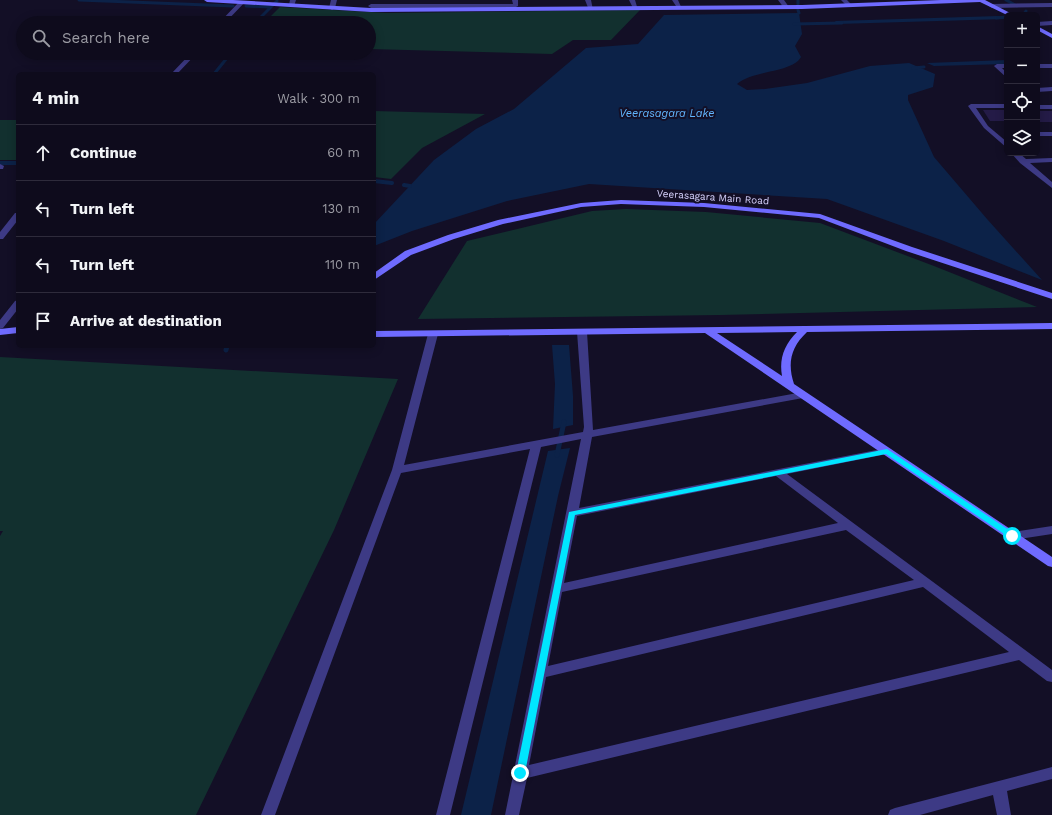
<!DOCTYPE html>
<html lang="en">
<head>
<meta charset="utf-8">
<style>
  :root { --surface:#0e0b1c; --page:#171425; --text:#f1f3f6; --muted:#9b9ba3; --line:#2e2b3b }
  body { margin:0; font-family:"Work Sans",sans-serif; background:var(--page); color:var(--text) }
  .controls { position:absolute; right:12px; top:12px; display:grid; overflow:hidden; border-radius:6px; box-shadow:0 2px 10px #0003 }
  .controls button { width:36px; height:36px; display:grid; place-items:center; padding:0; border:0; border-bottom:1px solid var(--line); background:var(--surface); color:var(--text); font:20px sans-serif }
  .stop { position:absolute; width:12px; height:12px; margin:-9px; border:3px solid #00e5ff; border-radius:50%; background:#fff }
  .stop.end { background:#00e5ff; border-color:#fff; box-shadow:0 1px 4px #0008 }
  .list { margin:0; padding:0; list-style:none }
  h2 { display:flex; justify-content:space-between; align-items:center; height:52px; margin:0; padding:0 16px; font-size:17px }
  h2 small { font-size:13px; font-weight:400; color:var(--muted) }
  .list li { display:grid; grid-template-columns:26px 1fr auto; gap:12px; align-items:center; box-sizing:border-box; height:56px; padding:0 16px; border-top:1px solid var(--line) }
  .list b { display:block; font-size:15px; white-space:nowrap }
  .list em { font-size:13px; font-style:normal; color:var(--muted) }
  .icon { flex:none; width:22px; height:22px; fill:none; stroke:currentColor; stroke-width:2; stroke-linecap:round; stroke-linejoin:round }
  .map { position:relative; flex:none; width:1052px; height:815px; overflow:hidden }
  .search { position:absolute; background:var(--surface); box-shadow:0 2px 10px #0003; left:16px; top:16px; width:360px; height:44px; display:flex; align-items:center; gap:10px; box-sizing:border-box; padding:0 14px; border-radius:22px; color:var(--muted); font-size:15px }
  .panel { position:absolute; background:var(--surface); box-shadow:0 2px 10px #0003; left:16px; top:72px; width:360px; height:276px; border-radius:6px }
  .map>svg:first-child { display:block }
</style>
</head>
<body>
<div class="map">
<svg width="1052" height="815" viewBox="0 0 1052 815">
  <rect width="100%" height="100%" fill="#130f26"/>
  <path fill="#12302f" d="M 280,7 L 387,13 L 640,10 L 611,40 L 573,40 L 552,54 L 369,49 L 369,23 L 264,23 Z
    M 374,111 L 485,114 L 422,148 L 391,179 L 374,177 Z
    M 0,120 L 18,120 L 18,160 L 0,160 Z
    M 626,209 L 706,212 L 820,223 L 934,266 L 1037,307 L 720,315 L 418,319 L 467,241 L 592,211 Z
    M 0,357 L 398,379 L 334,530 L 196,815 L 0,815 L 0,536 L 3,531 L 0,531 Z"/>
  <path fill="#0c2248" d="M 799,13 L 802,34 L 795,46 L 801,57 C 792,73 753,70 737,84 L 747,90 L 765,89 L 807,83 L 870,66 L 909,63 L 935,74 L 933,87 L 908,95 L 908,100 L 934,157 L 987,219 L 1042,280 L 944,241 L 827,199 L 589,184 L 507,201 L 412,231 L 374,246 L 374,224 L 434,160 L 476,129 L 514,109 L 586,48 L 638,44 L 664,15 Z
    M 999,16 L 1005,19 L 837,24 L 835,21 Z
    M 1007,60 L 1007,64 L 934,66 L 927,63 Z
    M 552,345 L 569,345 L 573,396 L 573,425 L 553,429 L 555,384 Z
    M 570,448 L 558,496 L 491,815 L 461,815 L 548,451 Z"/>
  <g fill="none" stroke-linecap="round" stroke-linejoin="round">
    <path stroke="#0c2248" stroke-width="3" d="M 79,0 L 233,6
      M 798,0 L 798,4
      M 1006,0 L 1017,6
      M 246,6 L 271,7
      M 798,10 L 799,13
      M 1018,15 L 1025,13 L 1026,11
      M 996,18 L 1007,17
      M 255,23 L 277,1
      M 794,24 L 842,23
      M 913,68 L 924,67
      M 214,74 L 231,53"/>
    <path stroke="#0c2248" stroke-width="4" d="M 0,163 L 18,163
      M 374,181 L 392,183
      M 404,185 L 410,186"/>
    <path stroke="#0c2248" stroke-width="5" d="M 226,350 L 227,346
      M 557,455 L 564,422"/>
  </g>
  <path fill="#241b47" d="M 983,110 L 1007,110 L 1007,121 L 990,121 Z
    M 1037,111 L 1052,111 L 1052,122 L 1037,122 Z"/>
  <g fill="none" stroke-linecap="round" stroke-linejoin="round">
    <path fill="#3d3a85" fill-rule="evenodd" d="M 290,0 L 296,0 L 294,6 L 289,5 Z
      M 331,0 L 337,0 L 335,8 L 332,10 L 329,8 Z
      M 512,0 L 518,0 L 518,6 L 514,8 L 371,8 L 368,6 L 371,4 L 513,4 Z
      M 585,0 L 591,0 L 593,10 L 589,10 Z
      M 629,0 L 635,0 L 638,10 L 634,10 Z
      M 672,0 L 678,0 L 682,9 L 678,9 Z
      M 778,0 L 784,0 L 789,7 L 788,8 L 784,8 Z
      M 841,0 L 847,0 L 852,5 L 847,6 Z
      M 240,1 L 245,2 L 225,23 L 219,23 Z
      M 1052,3 L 1052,7 L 992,8 L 989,6 L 992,4 Z
      M 1052,21 L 1052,25 L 1037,26 L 1037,22 Z
      M 191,53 L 197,53 L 177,74 L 171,74 Z
      M 997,64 L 1007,64 L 1007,68 L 1002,68 L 1007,73 L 1007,78 L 995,67 L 994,66 Z
      M 1037,64 L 1052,64 L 1052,68 L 1037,68 Z
      M 1052,87 L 1052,91 L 1037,92 L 1037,88 Z
      M 971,104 L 1007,104 L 1007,108 L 976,108 L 988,126 L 1007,142 L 1007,148 L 984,128 L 968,106 Z
      M 1037,105 L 1052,105 L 1052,109 L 1037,109 Z
      M 1037,132 L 1052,132 L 1052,136 L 1037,136 Z
      M 1011,153 L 1019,153 L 1026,159 L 1052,158 L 1052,162 L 1030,163 L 1052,182 L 1052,188 L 1020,163 Z
      M 0,164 L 4,166 L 3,169 L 0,169 Z
      M 15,213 L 18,213 L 18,220 L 3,239 L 0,239 L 0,232 Z
      M 18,300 L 18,309 L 3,328 L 0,329 L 0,320 L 15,301 Z
      M 582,329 L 587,332 L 593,430 L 803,392 L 808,395 L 803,398 L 592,437 L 579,508 L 887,448 L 891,449 L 892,451 L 887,454 L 787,474 L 1052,670 L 1052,682 L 1047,681 L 1019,660 L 527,778 L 519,815 L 505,815 L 581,439 L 541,447 L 450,815 L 436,815 L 530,449 L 401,473 L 275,815 L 261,815 L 392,470 L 428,334 L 433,331 L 438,334 L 404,465 L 583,432 L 584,427 L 577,332 ZM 776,476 L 838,523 L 564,583 L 577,516 ZM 846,530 L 914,580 L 548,666 L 562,592 ZM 923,587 L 1009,652 L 529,765 L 546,677 Z
      M 1052,526 L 1052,534 L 1012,540 L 1008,539 L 1006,536 L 1008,533 L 1012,532 Z
      M 1052,767 L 1052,779 L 1007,791 L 1011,815 L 997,815 L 993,795 L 920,815 L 888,815 L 890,810 L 895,808 Z"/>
    <path fill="#6f6bff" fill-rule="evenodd" d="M 204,0 L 233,0 L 371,8 L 802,5 L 941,0 L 985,0 L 1014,15 L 1007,15 L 980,2 L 802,9 L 371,12 L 207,2 Z
      M 1037,26 L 1052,34 L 1052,38 L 1037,30 Z
      M 621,200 L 704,203 L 820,214 L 912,247 L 1052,293 L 1052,299 L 906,251 L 819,218 L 704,207 L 621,204 L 581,207 L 503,224 L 454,239 L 411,255 L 374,280 L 374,273 L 405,251 L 448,235 L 498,220 L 581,203 Z
      M 1052,323 L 1052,329 L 807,332 C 791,347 787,363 794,384 L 1052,557 L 1052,567 L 1048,566 L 705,333 L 374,337 L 374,331 ZM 797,332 C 784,345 779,359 782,376 L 717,333 Z
      M 18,327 L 18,333 L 0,335 L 0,329 Z"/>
  </g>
  <path fill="#00e5ff" d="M 887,449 L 1015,534 L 1015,538 L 1010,538 L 886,454 L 575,515 L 525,773 L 524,776 L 517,776 L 516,773 L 569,512 Z"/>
  <g text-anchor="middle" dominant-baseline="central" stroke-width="4" stroke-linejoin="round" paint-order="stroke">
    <g font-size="10" fill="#d9d4ff" stroke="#130f26">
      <text transform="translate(713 197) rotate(4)">Veerasagara Main Road</text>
    </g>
    <g font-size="11" font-style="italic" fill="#62b6ff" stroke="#130f26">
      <text x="667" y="113">Veerasagara Lake</text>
    </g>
  </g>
</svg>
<div class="controls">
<button>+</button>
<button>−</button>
<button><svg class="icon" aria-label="locate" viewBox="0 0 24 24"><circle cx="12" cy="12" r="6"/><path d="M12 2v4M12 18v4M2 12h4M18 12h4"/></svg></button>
<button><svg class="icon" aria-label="layers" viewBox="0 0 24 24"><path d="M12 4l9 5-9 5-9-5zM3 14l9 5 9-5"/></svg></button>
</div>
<div class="stop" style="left:1012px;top:536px"></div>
<div class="stop end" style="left:520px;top:773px"></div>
<div class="search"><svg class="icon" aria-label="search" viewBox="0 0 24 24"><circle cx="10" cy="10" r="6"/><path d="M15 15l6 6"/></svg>Search here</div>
<section class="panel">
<h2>4 min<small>Walk · 300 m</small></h2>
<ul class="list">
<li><svg class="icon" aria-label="ahead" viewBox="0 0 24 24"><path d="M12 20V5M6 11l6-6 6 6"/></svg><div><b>Continue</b></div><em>60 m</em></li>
<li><svg class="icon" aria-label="left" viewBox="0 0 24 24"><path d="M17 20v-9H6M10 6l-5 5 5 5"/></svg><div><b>Turn left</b></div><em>130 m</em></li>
<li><svg class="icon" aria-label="left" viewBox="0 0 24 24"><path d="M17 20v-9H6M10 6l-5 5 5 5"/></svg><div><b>Turn left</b></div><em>110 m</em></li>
<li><svg class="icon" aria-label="arrive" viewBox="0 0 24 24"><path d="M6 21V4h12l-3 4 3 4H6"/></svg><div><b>Arrive at destination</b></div></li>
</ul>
</section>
</div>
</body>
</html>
